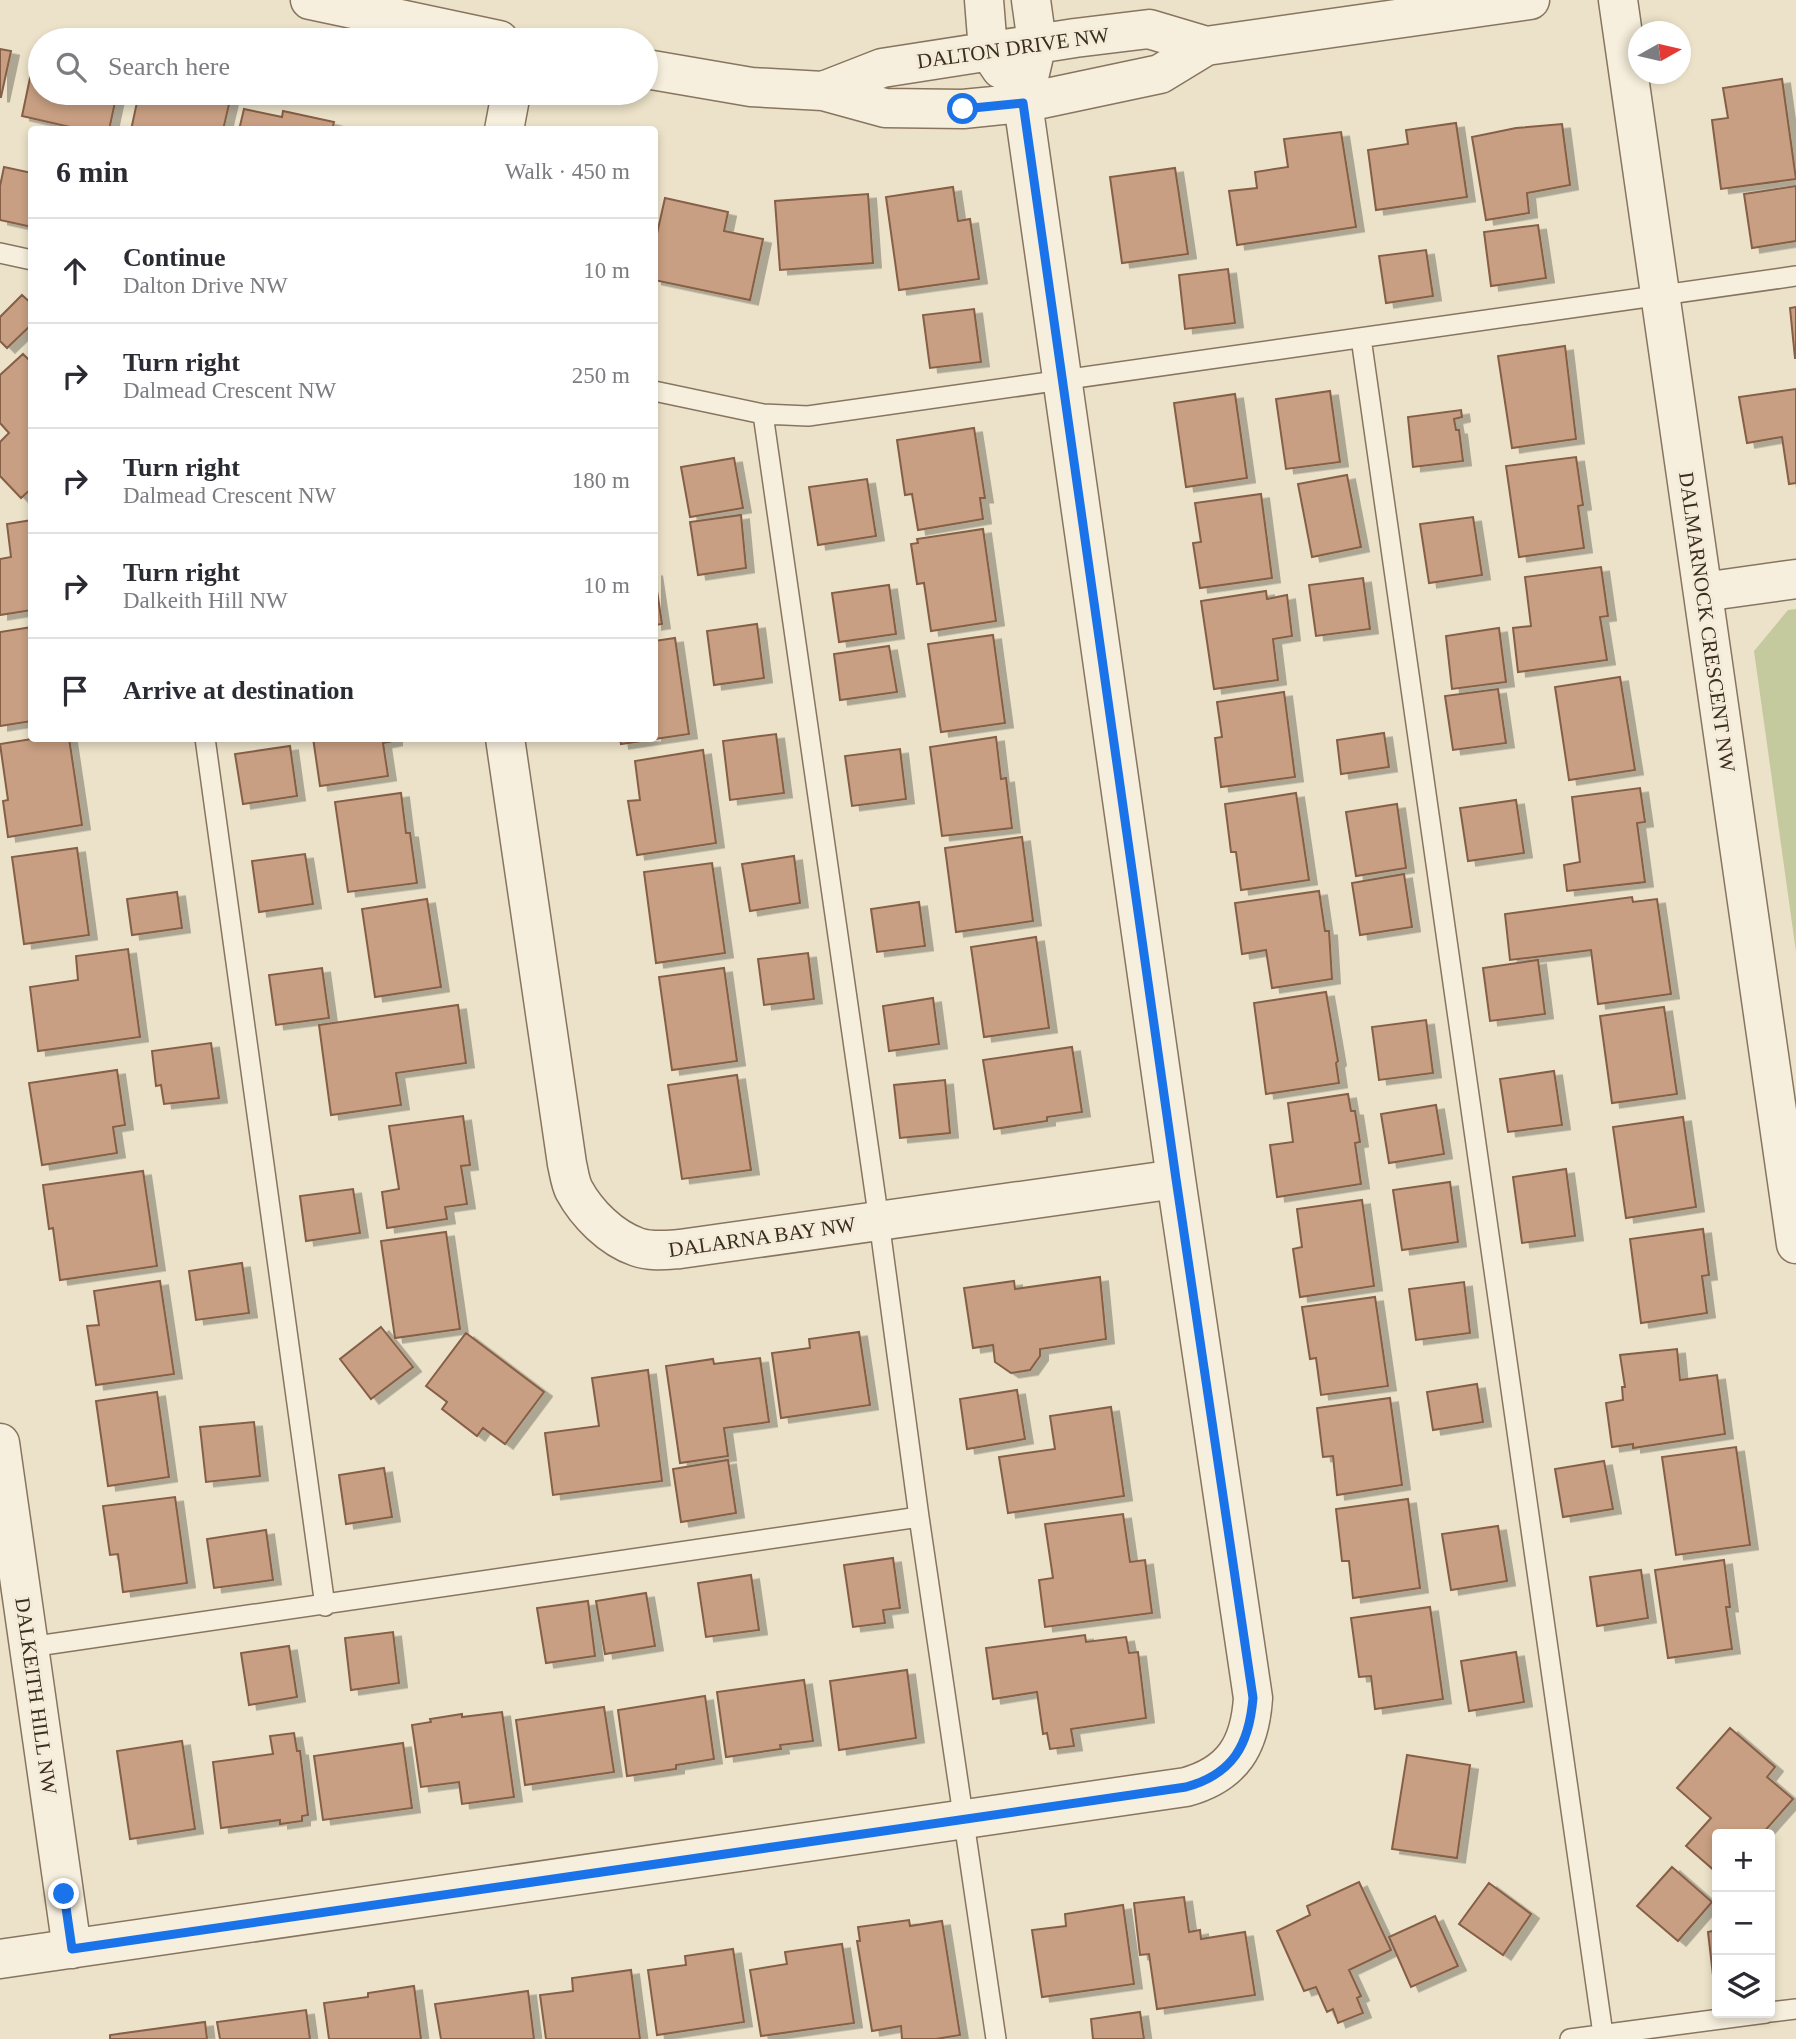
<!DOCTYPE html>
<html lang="en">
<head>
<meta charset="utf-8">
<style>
  :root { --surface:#fff; --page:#f7f7f7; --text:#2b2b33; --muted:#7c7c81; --line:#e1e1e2 }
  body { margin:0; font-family:"Times New Roman",serif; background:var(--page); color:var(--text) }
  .controls { position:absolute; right:21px; bottom:21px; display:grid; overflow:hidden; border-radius:7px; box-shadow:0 4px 10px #0003 }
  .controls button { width:63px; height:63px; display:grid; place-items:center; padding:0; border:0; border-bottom:2px solid var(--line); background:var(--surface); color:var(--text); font:35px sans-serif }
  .compass { position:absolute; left:1628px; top:21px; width:63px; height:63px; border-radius:50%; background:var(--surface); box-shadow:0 4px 10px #0003; rotate:82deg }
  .stop { position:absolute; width:21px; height:21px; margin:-16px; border:5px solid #1a73e8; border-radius:50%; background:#fff }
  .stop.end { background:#1a73e8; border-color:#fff; box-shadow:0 2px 7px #0008 }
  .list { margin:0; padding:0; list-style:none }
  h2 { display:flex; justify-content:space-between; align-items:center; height:91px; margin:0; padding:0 28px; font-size:30px }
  h2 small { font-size:23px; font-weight:400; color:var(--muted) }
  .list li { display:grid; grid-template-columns:46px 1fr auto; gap:21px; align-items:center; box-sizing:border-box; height:105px; padding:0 28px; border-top:2px solid var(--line) }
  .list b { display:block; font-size:26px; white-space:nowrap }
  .list p { margin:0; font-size:23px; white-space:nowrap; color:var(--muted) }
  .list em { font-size:23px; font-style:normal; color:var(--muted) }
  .icon { flex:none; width:38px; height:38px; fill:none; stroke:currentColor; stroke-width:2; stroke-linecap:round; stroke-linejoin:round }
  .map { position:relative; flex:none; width:1796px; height:2039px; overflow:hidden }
  .search { position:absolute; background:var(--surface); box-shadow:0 4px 10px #0003; left:28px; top:28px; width:630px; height:77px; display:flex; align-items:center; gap:18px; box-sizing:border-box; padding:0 24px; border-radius:38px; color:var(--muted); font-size:26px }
  .panel { position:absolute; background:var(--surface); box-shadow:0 4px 10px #0003; left:28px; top:126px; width:630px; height:616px; border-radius:7px }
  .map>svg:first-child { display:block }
</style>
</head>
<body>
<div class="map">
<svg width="1796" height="2039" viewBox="0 0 1796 2039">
  <defs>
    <filter id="shadow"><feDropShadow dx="8" dy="4.5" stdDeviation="0" flood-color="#0004"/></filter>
  </defs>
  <rect width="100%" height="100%" fill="#ece2c9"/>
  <path fill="#c5ca9e" d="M 1796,609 L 1796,952 L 1754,651 L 1788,610 Z"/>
  <path fill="#c89f82" stroke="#865f46" stroke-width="2" filter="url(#shadow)" d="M 0,49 L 11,51 L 1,97 L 0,97 Z
    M 35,54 L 40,55 L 40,93 L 117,93 L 109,130 L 83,130 L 22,116 Z
    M 1782,79 L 1796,179 L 1721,189 L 1712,120 L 1728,118 L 1723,88 Z
    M 139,93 L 177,95 L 178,93 L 195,93 L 230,100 L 223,130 L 131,130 Z
    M 244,109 L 282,117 L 283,111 L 334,122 L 332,130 L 239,130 Z
    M 1456,123 L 1467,197 L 1376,210 L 1368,150 L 1408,144 L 1406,130 Z
    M 1562,124 L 1570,185 L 1527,193 L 1529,213 L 1486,220 L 1472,137 L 1516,128 Z
    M 1341,132 L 1356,227 L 1237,245 L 1229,191 L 1257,188 L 1255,172 L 1288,167 L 1284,139 Z
    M 4,167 L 32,173 L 32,227 L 0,220 L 0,186 Z
    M 1175,168 L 1188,254 L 1122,263 L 1110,177 Z
    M 1796,186 L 1796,241 L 1752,248 L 1744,194 Z
    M 953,187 L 958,221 L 970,219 L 979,279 L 899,290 L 886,197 Z
    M 868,194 L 873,263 L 780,270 L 775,201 Z
    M 665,198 L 728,212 L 724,231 L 763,239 L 750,300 L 654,280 L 654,247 Z
    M 1538,225 L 1546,278 L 1491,286 L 1484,232 Z
    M 1426,250 L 1433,296 L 1386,303 L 1379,256 Z
    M 1228,269 L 1235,323 L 1185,329 L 1179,275 Z
    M 22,295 L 32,304 L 32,324 L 7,348 L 0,341 L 0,317 Z
    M 1796,307 L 1796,358 L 1795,358 L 1790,308 Z
    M 974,309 L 981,362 L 930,368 L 923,315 Z
    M 1565,346 L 1576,439 L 1512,448 L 1498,356 Z
    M 23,354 L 32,363 L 32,488 L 21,498 L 0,476 L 0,442 L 9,433 L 0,423 L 0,375 Z
    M 1796,389 L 1796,483 L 1789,484 L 1782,437 L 1747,443 L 1739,397 Z
    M 1330,391 L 1340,462 L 1286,469 L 1276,399 Z
    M 1235,394 L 1247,478 L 1186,487 L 1174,403 Z
    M 1461,410 L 1462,417 L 1454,419 L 1456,430 L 1459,430 L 1463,461 L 1413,467 L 1408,417 Z
    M 974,428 L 985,498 L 980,498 L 983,519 L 918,530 L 912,494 L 905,495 L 897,440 Z
    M 1576,457 L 1583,505 L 1578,506 L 1584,548 L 1519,557 L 1506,466 Z
    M 734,458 L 743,508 L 690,517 L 681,467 Z
    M 1347,475 L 1361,547 L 1312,557 L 1298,484 Z
    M 867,479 L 876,536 L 818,545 L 809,487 Z
    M 1261,494 L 1272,578 L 1200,588 L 1193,543 L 1201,542 L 1195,503 Z
    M 741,515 L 746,568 L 698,575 L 690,522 Z
    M 1473,517 L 1482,575 L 1429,583 L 1420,524 Z
    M 32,520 L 32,610 L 0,615 L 0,559 L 11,557 L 7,524 Z
    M 983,529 L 996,621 L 931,631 L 924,583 L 917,584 L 911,544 L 918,543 L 917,539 Z
    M 1601,567 L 1608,616 L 1600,617 L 1607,660 L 1518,672 L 1513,628 L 1531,626 L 1525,577 Z
    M 654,571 L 662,624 L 654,625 Z
    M 1363,578 L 1370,629 L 1316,636 L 1309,585 Z
    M 889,585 L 896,634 L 839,642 L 832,593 Z
    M 1266,591 L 1267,599 L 1287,595 L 1292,636 L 1273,639 L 1278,680 L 1214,689 L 1201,601 Z
    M 757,624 L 764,678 L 714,685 L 707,631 Z
    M 32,627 L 32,721 L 0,726 L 0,632 Z
    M 1499,628 L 1506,682 L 1452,689 L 1446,636 Z
    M 993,635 L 1005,723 L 941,732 L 928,644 Z
    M 675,638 L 689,734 L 621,744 L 620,738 L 654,738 L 654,641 Z
    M 889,646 L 897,692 L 840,700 L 834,654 Z
    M 1620,677 L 1635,770 L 1569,780 L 1555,687 Z
    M 1498,689 L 1506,743 L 1453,750 L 1445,696 Z
    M 1284,692 L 1295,777 L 1221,787 L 1215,738 L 1222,737 L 1217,702 Z
    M 1384,733 L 1389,767 L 1341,774 L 1337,740 Z
    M 776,734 L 784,793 L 730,800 L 723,741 Z
    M 996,737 L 1001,779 L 1006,778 L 1012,828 L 942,836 L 930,747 Z
    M 38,738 L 69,738 L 82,825 L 8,837 L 3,801 L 8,800 L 0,744 Z
    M 313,738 L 394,738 L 394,741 L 383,743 L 388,776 L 320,786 Z
    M 290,746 L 297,796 L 243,804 L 235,754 Z
    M 900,749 L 906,799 L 852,806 L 845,756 Z
    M 703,750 L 716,843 L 637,855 L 628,801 L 640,800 L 635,761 Z
    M 1640,788 L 1645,822 L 1637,823 L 1645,882 L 1567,891 L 1564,865 L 1580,862 L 1572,797 Z
    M 401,793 L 406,833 L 410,833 L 417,883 L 348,892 L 335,802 Z
    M 1296,793 L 1309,880 L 1241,890 L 1236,852 L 1231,852 L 1225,804 Z
    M 1516,800 L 1524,853 L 1468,861 L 1460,808 Z
    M 1397,804 L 1406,868 L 1356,876 L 1346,812 Z
    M 1022,837 L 1033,921 L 956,932 L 945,848 Z
    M 77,848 L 89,935 L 24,944 L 12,857 Z
    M 305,854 L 313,904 L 259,912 L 252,861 Z
    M 794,856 L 800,903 L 750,911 L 742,864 Z
    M 712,863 L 725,953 L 656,963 L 644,872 Z
    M 1404,874 L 1412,927 L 1360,935 L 1352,883 Z
    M 1319,891 L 1325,931 L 1329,931 L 1332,979 L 1272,988 L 1266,950 L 1242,954 L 1235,903 Z
    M 177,892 L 182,928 L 132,935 L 127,899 Z
    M 1632,897 L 1633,902 L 1657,899 L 1671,994 L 1598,1004 L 1591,950 L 1510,960 L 1505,914 Z
    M 427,899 L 441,987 L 375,997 L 362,909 Z
    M 919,902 L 925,946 L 877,952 L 871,909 Z
    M 1036,937 L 1049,1028 L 984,1037 L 971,947 Z
    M 128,949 L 140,1037 L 38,1051 L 30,987 L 78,980 L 76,956 Z
    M 808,953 L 814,999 L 764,1005 L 758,959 Z
    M 1538,960 L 1545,1014 L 1490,1021 L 1483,968 Z
    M 322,968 L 329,1018 L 276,1025 L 269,975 Z
    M 724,968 L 737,1061 L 672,1070 L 659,977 Z
    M 1326,992 L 1338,1061 L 1336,1063 L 1339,1083 L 1266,1094 L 1254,1003 Z
    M 933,998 L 939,1044 L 889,1051 L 883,1006 Z
    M 458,1005 L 466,1063 L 396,1073 L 401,1105 L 331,1115 L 319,1025 Z
    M 1664,1007 L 1677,1094 L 1612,1103 L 1600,1016 Z
    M 1426,1020 L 1433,1073 L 1379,1080 L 1372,1027 Z
    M 211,1043 L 219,1098 L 164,1104 L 161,1085 L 156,1086 L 152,1051 Z
    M 1072,1047 L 1082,1112 L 1047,1117 L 1047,1121 L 994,1129 L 983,1060 Z
    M 117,1070 L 125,1125 L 113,1127 L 117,1153 L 42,1165 L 29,1083 Z
    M 1554,1071 L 1562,1125 L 1508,1132 L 1500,1079 Z
    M 737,1075 L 751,1170 L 682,1179 L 668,1085 Z
    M 945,1080 L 950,1133 L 900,1138 L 894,1085 Z
    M 1348,1094 L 1351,1111 L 1355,1111 L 1360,1142 L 1355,1143 L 1361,1184 L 1277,1197 L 1270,1145 L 1293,1142 L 1288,1103 Z
    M 1436,1105 L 1444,1154 L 1389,1163 L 1381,1114 Z
    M 463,1116 L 470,1165 L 461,1166 L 467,1204 L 445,1207 L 447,1219 L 387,1228 L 382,1192 L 399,1189 L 389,1126 Z
    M 1683,1117 L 1696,1207 L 1626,1218 L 1613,1127 Z
    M 1566,1169 L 1575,1236 L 1522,1243 L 1513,1177 Z
    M 143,1171 L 157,1266 L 60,1280 L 53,1228 L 49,1229 L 43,1185 Z
    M 1450,1182 L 1458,1242 L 1402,1250 L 1393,1190 Z
    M 353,1189 L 360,1233 L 306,1241 L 300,1196 Z
    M 1362,1200 L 1374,1286 L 1300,1297 L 1293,1249 L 1302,1247 L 1297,1209 Z
    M 1703,1229 L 1709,1275 L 1702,1276 L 1707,1313 L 1641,1323 L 1630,1239 Z
    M 446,1232 L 460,1329 L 395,1338 L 381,1241 Z
    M 242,1263 L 249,1313 L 196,1320 L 189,1271 Z
    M 1100,1277 L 1106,1339 L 1040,1349 L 1040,1356 L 1030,1370 L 1011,1373 L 995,1362 L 993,1345 L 973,1348 L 964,1288 L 1014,1281 L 1015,1289 Z
    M 160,1281 L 174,1374 L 96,1385 L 87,1326 L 99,1325 L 94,1291 Z
    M 1464,1282 L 1470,1333 L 1416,1340 L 1409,1289 Z
    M 1375,1297 L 1388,1386 L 1321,1395 L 1316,1358 L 1310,1359 L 1302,1307 Z
    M 381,1327 L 413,1367 L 371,1399 L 340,1359 Z
    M 859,1332 L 870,1405 L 781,1418 L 772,1353 L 810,1348 L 809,1339 Z
    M 466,1333 L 544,1392 L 505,1444 L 483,1428 L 477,1436 L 442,1409 L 447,1402 L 426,1386 Z
    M 1677,1349 L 1680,1380 L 1717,1375 L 1725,1434 L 1633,1448 L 1633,1444 L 1612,1447 L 1606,1403 L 1623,1400 L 1622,1387 L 1625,1387 L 1620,1355 Z
    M 760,1358 L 769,1422 L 724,1428 L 728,1456 L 680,1463 L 666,1366 L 713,1359 L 714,1364 Z
    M 648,1370 L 662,1481 L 553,1495 L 545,1433 L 599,1426 L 592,1378 Z
    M 1477,1384 L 1483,1422 L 1433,1430 L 1427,1392 Z
    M 1017,1390 L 1025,1439 L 967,1449 L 960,1399 Z
    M 157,1392 L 169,1477 L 108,1486 L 96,1401 Z
    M 1390,1398 L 1402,1485 L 1337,1495 L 1333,1456 L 1323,1457 L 1317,1408 Z
    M 1111,1407 L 1124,1496 L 1008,1513 L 999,1457 L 1055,1449 L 1050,1416 Z
    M 254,1422 L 260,1476 L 206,1482 L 200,1427 Z
    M 1736,1447 L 1750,1545 L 1676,1555 L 1662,1457 Z
    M 728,1460 L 736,1513 L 681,1522 L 673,1469 Z
    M 1604,1461 L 1613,1509 L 1563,1517 L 1555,1469 Z
    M 384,1468 L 392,1517 L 346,1524 L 339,1475 Z
    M 175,1497 L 187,1583 L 123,1592 L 118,1554 L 110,1555 L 103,1506 Z
    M 1408,1499 L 1420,1588 L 1353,1598 L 1349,1561 L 1342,1561 L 1336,1509 Z
    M 1123,1514 L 1130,1562 L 1145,1560 L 1152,1613 L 1045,1627 L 1039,1580 L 1053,1578 L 1045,1524 Z
    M 1498,1526 L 1507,1581 L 1451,1590 L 1442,1534 Z
    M 266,1530 L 273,1580 L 214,1588 L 207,1539 Z
    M 893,1558 L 900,1608 L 883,1610 L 885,1623 L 853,1627 L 844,1565 Z
    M 1724,1560 L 1730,1607 L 1726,1607 L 1732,1649 L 1668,1658 L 1655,1570 Z
    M 1641,1570 L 1648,1618 L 1597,1626 L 1590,1577 Z
    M 751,1575 L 759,1630 L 706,1637 L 698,1583 Z
    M 646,1593 L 655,1646 L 605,1654 L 596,1601 Z
    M 588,1601 L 595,1656 L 546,1663 L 537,1608 Z
    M 1430,1607 L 1443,1699 L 1375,1709 L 1371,1676 L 1359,1677 L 1351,1618 Z
    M 393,1632 L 399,1683 L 351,1690 L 345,1638 Z
    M 1085,1635 L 1086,1642 L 1126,1637 L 1129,1653 L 1138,1652 L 1146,1718 L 1071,1729 L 1074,1746 L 1050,1749 L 1047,1733 L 1043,1734 L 1037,1692 L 993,1699 L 986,1648 Z
    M 289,1646 L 297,1697 L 249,1705 L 241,1653 Z
    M 1516,1652 L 1524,1702 L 1469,1711 L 1461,1661 Z
    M 907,1670 L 916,1738 L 839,1750 L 830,1681 Z
    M 804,1680 L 813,1741 L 780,1745 L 781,1749 L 726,1757 L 717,1692 Z
    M 705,1696 L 714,1759 L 676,1765 L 676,1769 L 627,1776 L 618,1710 Z
    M 604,1707 L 614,1772 L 525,1785 L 516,1720 Z
    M 502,1712 L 514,1797 L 462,1804 L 459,1782 L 421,1787 L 412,1725 L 431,1722 L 430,1719 L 462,1714 L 462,1717 Z
    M 1730,1728 L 1775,1767 L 1767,1777 L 1793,1799 L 1762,1834 L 1717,1834 L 1716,1872 L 1686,1846 L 1711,1818 L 1677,1788 Z
    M 294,1733 L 297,1751 L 300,1751 L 308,1815 L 302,1816 L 302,1821 L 280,1824 L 280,1820 L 221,1828 L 213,1762 L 273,1754 L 270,1736 Z
    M 182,1741 L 195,1829 L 130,1839 L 117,1751 Z
    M 403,1743 L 412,1808 L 323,1820 L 314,1756 Z
    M 1407,1755 L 1470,1765 L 1457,1858 L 1392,1849 Z
    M 1672,1867 L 1712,1902 L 1678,1941 L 1637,1906 Z
    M 1359,1882 L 1391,1950 L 1349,1970 L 1361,1996 L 1357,1998 L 1363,2013 L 1338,2023 L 1333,2009 L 1327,2012 L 1316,1987 L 1304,1991 L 1277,1931 L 1310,1915 L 1307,1906 Z
    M 1489,1883 L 1531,1914 L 1503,1955 L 1459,1924 Z
    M 1184,1897 L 1189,1932 L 1200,1930 L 1201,1939 L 1245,1932 L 1255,1995 L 1157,2009 L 1149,1954 L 1140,1955 L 1134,1903 Z
    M 1123,1905 L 1134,1984 L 1042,1997 L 1032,1930 L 1066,1926 L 1065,1914 Z
    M 1435,1916 L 1458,1966 L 1411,1987 L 1389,1937 Z
    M 909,1920 L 910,1926 L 942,1921 L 960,2035 L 936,2039 L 902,2039 L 901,2026 L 872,2031 L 857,1941 L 860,1941 L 858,1927 Z
    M 1717,1930 L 1717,1984 L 1714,1984 L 1708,1932 Z
    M 842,1944 L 854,2023 L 761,2036 L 750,1970 L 787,1964 L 785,1952 Z
    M 733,1949 L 744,2022 L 657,2035 L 648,1970 L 686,1965 L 685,1956 Z
    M 631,1970 L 640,2039 L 546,2039 L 540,1995 L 573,1991 L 572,1978 Z
    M 414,1986 L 421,2039 L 329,2039 L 324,2003 L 368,1997 L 368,1993 Z
    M 528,1991 L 534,2039 L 441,2039 L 435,2004 Z
    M 306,2010 L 310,2039 L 220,2039 L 217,2022 Z
    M 1140,2012 L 1144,2039 L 1093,2039 L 1091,2019 Z
    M 205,2022 L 207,2039 L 110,2039 L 110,2035 Z"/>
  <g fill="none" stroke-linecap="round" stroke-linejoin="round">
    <g stroke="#88755f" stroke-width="22">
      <path id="service" d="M 0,253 L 32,260
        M 1361,338 L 1603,2034
        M 654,391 L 763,414 L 808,416 L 1796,276
        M 763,414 L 879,1221 L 919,1517 L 996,2039
        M 205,738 L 325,1606
        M 30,1647 L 919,1517
        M 1770,2012 L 1796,2009
        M 1570,2039 L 1766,2013"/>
    </g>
    <g stroke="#88755f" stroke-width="41">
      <path id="minor" d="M 310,0 L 499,40
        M 984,0 L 988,50 L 1001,69
        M 1618,0 L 1796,1244
        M 646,69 L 751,87 L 823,91 L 885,108 L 963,109 L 1023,103 L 1160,74 L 1206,46 L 1530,0
        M 823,91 L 882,68 L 1075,38 L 1149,29 L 1206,46
        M 504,130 L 511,93
        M 1703,592 L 1796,579
        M 505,738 L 567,1164 C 569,1172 570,1182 574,1190 C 587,1214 611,1238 637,1247 C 651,1252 666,1250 680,1249 L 1176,1179
        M 0,1443 L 72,1949
        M 0,1959 L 1186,1787 C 1233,1774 1250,1745 1253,1698 L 1176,1179 L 1023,103 L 1037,43 L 1031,0"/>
    </g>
    <use href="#service" stroke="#f7efdd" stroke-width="19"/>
    <use href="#minor" stroke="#f7efdd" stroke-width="38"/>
  </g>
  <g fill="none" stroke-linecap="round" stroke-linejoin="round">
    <path stroke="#1a73e8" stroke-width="9" d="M 64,1894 L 72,1949 L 1186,1787 C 1233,1774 1249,1745 1253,1698 L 1176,1179 L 1023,103 L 963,109"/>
  </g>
  <g text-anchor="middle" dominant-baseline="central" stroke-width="6" stroke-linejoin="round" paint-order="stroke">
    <g font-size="21" fill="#3a2d21" stroke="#f4ecd9">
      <text transform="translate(1013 48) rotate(-8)">DALTON DRIVE NW</text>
      <text transform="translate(1707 622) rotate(82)">DALMARNOCK CRESCENT NW</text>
      <text transform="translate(762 1237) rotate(-8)">DALARNA BAY NW</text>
      <text transform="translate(36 1696) rotate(82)">DALKEITH HILL NW</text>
    </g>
  </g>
</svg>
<div class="controls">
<button>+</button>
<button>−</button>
<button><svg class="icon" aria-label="layers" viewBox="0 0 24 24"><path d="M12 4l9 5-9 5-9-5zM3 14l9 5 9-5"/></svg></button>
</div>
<svg class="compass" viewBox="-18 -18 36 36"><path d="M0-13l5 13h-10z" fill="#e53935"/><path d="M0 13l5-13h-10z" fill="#7c7c81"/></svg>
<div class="stop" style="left:963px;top:109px"></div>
<div class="stop end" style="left:64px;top:1894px"></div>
<div class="search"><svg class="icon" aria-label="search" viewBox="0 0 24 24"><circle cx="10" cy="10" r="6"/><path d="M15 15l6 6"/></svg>Search here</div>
<section class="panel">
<h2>6 min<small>Walk · 450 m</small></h2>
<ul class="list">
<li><svg class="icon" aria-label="ahead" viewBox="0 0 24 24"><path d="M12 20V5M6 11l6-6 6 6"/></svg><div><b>Continue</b><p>Dalton Drive NW</p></div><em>10 m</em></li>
<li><svg class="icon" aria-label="right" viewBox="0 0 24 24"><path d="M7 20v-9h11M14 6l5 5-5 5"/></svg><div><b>Turn right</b><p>Dalmead Crescent NW</p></div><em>250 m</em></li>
<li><svg class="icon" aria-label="right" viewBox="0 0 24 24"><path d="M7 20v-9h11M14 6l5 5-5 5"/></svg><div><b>Turn right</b><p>Dalmead Crescent NW</p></div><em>180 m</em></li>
<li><svg class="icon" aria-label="right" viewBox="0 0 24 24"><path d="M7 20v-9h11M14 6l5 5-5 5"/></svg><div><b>Turn right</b><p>Dalkeith Hill NW</p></div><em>10 m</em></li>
<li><svg class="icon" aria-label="arrive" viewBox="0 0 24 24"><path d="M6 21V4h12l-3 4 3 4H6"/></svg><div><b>Arrive at destination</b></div></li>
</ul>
</section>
</div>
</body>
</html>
